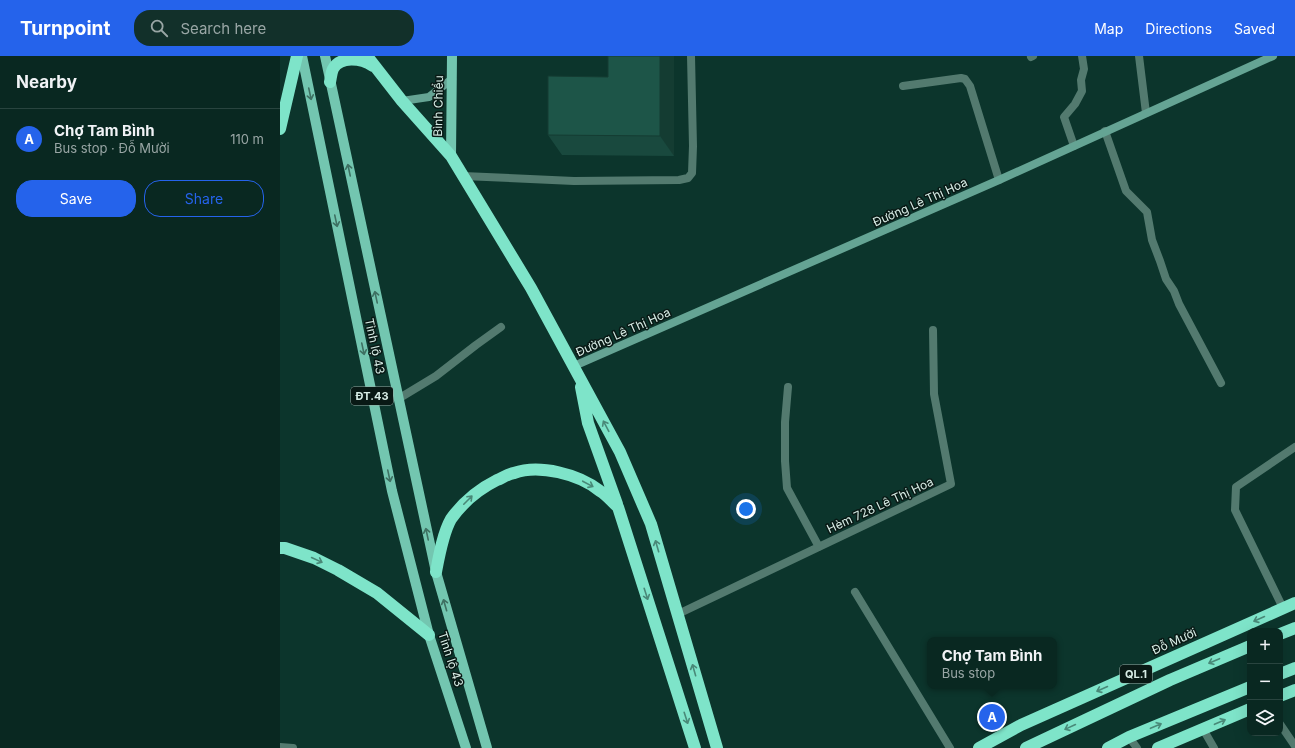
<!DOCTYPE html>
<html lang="en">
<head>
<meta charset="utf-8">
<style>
  :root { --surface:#092821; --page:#12302a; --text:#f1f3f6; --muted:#99a6a5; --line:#29443f; --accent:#2563eb }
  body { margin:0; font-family:Inter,sans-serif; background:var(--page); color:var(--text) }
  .controls { position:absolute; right:12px; bottom:12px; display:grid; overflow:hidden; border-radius:8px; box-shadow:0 4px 16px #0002 }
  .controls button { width:36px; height:36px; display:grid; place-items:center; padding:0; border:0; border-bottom:1px solid var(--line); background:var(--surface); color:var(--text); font:20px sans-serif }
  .you { position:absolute; left:466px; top:453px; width:14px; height:14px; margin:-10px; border:3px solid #fff; border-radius:50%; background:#1a73e8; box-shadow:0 0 0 6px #1a73e833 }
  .badge { display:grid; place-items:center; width:26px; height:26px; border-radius:50%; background:var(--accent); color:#fff; font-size:13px; font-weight:700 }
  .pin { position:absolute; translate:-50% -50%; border:2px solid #fff; box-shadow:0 1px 4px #0006 }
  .popup { position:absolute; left:647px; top:581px; width:130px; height:52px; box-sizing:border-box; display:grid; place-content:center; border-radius:8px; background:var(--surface); filter:drop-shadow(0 1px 3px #0005); font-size:13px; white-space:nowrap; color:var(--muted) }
  .popup b { font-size:15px; color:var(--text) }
  .popup::after { content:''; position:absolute; left:50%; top:100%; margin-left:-8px; border:8px solid transparent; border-top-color:var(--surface) }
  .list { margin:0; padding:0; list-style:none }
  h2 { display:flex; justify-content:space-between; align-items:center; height:52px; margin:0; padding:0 16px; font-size:17px }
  h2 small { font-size:13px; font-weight:400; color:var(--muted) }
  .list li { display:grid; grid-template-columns:26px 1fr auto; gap:12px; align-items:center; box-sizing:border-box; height:60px; padding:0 16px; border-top:1px solid var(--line) }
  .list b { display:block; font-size:15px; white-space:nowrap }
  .list p { margin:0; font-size:13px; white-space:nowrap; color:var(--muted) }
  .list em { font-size:13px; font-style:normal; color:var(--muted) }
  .actions { display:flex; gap:8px; padding:12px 16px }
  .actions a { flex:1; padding:9px 0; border:1px solid var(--accent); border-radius:16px; text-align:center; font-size:14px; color:var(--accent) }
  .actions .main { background:var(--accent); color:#fff }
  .icon { flex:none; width:22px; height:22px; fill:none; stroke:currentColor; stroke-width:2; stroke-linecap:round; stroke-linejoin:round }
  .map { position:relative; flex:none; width:1015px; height:692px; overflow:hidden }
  header { display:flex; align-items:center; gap:24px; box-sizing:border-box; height:56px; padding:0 20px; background:var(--accent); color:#fff }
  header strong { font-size:19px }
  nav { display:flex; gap:22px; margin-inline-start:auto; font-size:14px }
  .search { width:280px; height:36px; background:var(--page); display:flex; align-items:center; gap:10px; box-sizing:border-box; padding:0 14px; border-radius:16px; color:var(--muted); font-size:15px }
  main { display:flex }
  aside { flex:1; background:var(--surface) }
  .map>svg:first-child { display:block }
</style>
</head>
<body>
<header>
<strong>Turnpoint</strong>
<div class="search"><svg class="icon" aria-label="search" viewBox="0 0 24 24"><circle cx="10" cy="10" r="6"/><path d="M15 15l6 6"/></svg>Search here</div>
<nav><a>Map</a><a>Directions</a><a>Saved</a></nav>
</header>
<main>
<aside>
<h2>Nearby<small></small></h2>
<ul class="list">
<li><span class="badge">A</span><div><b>Chợ Tam Bình</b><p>Bus stop · Đỗ Mười</p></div><em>110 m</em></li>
</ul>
<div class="actions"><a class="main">Save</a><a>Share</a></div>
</aside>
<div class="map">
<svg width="1015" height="692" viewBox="0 0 1015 692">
  <rect width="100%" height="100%" fill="#0c352c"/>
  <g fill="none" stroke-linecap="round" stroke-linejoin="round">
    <path stroke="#537a6f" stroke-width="8" d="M 825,75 L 846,135 L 867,156 L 872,184 L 880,205 L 886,223 L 894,235 L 899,248 L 941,327
      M 508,331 L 505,366 L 505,405 L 507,432 L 539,491
      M 575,536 L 670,692
      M 1003,552 L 955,454 L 956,431 L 1015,391
      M 398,558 L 671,428 L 654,338 L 653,274
      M 0,691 L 13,692"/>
    <path stroke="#537a6f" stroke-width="8" d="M 859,0 L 866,57
      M 751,1 L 753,0
      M 623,30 L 681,22 L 685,23 L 690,30 L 719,124
      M 794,90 L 784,61 L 795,48 L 802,35 L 801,24 L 804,13 L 802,0
      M 183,120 L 294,125 L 399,124 L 408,122 L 412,117 L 413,90 L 411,0
      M 118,343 L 156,320 L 196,289 L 221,271
      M 1000,668 L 1015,690
      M 923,673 L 934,692
      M 849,681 L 857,692"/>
    <path stroke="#65a494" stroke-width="8" d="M 122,45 L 149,41 L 172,23
      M 294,310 L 719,124 L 993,0"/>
    <path stroke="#73c6b0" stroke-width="10" d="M 22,0 L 112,435 L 149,579 L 186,692
      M 45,0 L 156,516 L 207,692
      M 171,100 L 172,0"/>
    <path stroke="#7ee4c9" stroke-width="12" d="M 87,0 L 122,45 L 171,100 L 251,232 L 340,396 L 371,468 L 437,692
      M 50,26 C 51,22 51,17 53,13 C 60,0 81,2 93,10
      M 0,73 L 17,0
      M 301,331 L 308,367 L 337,448
      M 0,492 L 5,492 L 34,502 L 58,514 L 97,537 L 149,579
      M 156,516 C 159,500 163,477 171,463 C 183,446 199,433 217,424 C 222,422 228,418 234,417 C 259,408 299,418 320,435 C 327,439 332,446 338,451 L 415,692
      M 1000,578 L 1015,572
      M 1000,618 L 1015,612
      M 1000,640 L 1015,634
      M 699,692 L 741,669 L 1015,547
      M 746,692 L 890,624 L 970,590
      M 828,692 L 849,681 L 970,631
      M 878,692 L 970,653"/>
  </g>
  <path fill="#19493e" d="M 328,0 L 394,0 L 394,100 L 282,99 L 268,79 L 328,21 Z"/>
  <path fill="#143c32" d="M 380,0 L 394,0 L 394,100 L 380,80 Z"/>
  <path fill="#1d5548" stroke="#143c32" d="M 328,0 L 380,0 L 380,80 L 268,79 L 268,20 L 328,21 Z"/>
  <defs><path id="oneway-shaft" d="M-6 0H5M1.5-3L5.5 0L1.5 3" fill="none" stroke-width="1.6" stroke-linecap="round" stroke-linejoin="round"/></defs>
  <g stroke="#3e7062">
    <use href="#oneway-shaft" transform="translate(30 38) rotate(78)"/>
    <use href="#oneway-shaft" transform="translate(69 114) rotate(-102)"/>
    <use href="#oneway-shaft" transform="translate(56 165) rotate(78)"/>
    <use href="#oneway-shaft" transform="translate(96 241) rotate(-102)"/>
    <use href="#oneway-shaft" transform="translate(83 293) rotate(78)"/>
    <use href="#oneway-shaft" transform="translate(109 420) rotate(78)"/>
    <use href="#oneway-shaft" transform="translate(147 478) rotate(-102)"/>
    <use href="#oneway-shaft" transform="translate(165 549) rotate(-106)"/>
  </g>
  <g stroke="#498978">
    <use href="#oneway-shaft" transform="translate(326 370) rotate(-118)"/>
    <use href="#oneway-shaft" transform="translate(308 428) rotate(28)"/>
    <use href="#oneway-shaft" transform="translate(188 444) rotate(-45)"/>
    <use href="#oneway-shaft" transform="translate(377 490) rotate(-106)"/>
    <use href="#oneway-shaft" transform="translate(37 504) rotate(25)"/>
    <use href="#oneway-shaft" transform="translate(366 538) rotate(72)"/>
    <use href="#oneway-shaft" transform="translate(979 563) rotate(156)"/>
    <use href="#oneway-shaft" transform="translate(934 605) rotate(157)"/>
    <use href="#oneway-shaft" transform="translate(414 614) rotate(-106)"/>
    <use href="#oneway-shaft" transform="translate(822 633) rotate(156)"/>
    <use href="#oneway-shaft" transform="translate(406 662) rotate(72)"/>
    <use href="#oneway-shaft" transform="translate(940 666) rotate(-23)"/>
    <use href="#oneway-shaft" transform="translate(876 670) rotate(-23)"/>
    <use href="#oneway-shaft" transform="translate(790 671) rotate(155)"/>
  </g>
  <g text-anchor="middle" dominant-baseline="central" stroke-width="3" stroke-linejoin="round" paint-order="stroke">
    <g fill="#091915" stroke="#9aada7" stroke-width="1">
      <rect x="71" y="331" width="42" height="18" rx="3"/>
      <rect x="840" y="609" width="32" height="18" rx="3"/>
    </g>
    <g font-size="11" font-weight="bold" fill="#d8ede6">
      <text x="92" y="340">ĐT.43</text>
      <text x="856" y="618">QL.1</text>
    </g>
    <g font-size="12" fill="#d8ede6" stroke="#091915">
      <text transform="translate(158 50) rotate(-89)">Bình Chiểu</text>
      <text transform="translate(640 146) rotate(-24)">Đường Lê Thị Hoa</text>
      <text transform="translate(343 276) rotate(-24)">Đường Lê Thị Hoa</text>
      <text transform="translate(95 290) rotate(78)">Tỉnh lộ 43</text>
      <text transform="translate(600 449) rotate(-25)">Hèm 728 Lê Thị Hoa</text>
      <text transform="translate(894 585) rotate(-24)">Đỗ Mười</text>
      <text transform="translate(171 603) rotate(72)">Tỉnh lộ 43</text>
    </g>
  </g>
</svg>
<div class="controls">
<button>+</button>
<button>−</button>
<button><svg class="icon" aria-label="layers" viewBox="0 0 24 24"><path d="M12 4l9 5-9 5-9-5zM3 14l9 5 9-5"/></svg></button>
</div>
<div class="you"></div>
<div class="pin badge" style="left:712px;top:661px">A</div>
<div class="popup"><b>Chợ Tam Bình</b>Bus stop</div>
</div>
</main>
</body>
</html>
